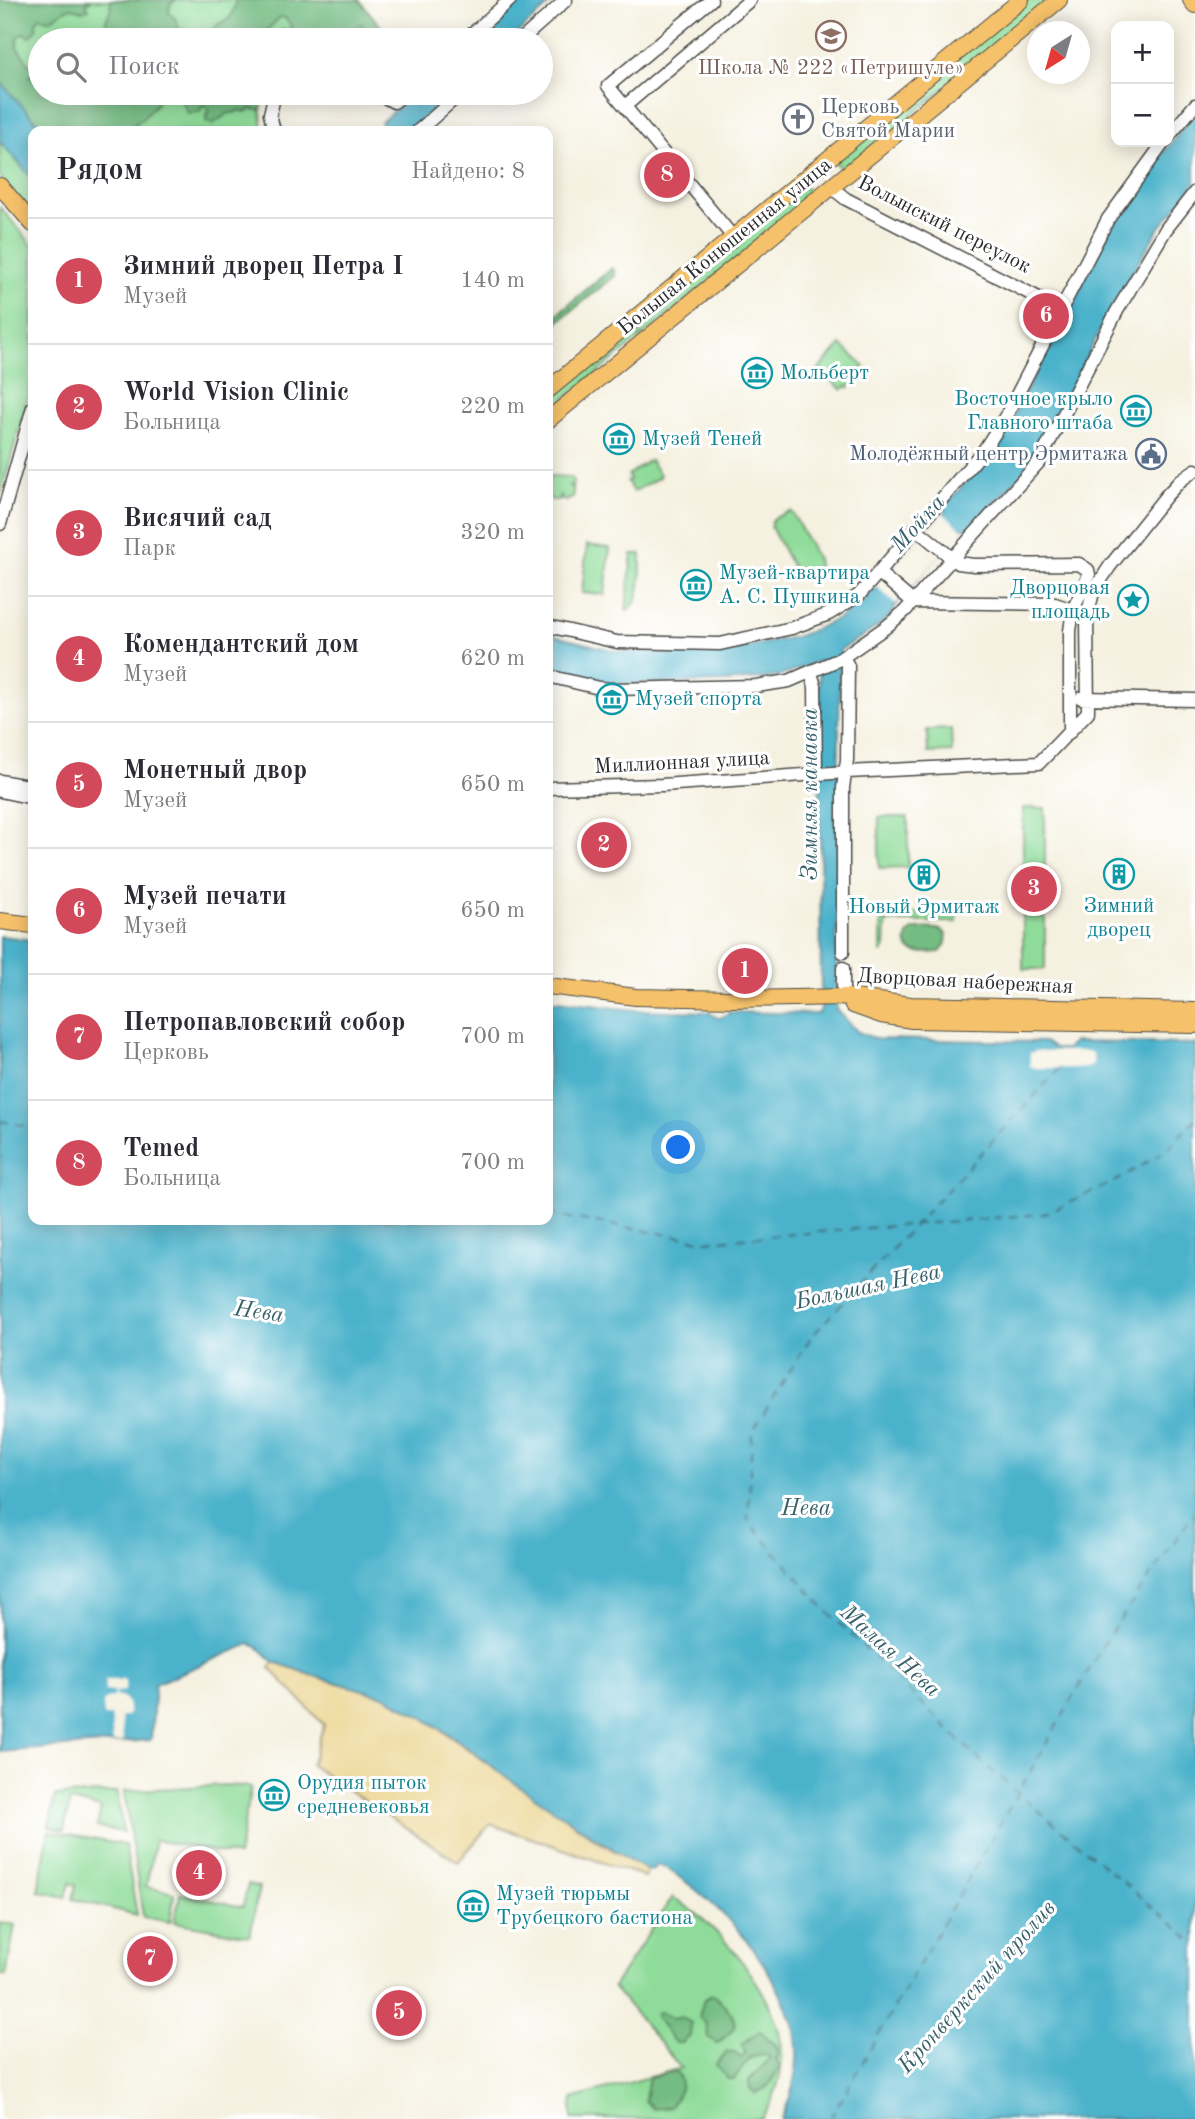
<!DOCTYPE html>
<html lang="ru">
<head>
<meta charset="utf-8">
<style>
  :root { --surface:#fff; --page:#f2f2f3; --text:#2b2b33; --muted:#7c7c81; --line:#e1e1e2; --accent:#d1495b }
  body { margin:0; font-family:"Old Standard TT",serif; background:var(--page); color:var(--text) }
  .controls { position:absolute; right:21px; top:21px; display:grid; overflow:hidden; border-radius:14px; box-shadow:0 4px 18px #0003 }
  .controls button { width:63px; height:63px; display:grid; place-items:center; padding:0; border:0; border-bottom:2px solid var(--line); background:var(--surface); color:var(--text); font:35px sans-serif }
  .compass { position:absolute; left:1027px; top:21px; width:63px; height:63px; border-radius:50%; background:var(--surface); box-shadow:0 4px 18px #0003; rotate:217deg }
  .you { position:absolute; left:679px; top:1148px; width:24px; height:24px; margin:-18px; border:5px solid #fff; border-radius:50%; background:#1a73e8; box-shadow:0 0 0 10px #1a73e833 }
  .badge { display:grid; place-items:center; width:46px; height:46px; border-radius:50%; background:var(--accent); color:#fff; font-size:23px; font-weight:700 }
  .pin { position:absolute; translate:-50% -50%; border:4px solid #fff; box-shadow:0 2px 7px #0006 }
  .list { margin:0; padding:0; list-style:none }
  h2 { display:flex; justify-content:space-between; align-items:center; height:91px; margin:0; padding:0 28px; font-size:30px }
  h2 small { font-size:23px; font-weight:400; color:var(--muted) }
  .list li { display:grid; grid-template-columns:46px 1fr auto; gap:21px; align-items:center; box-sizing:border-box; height:126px; padding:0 28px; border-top:2px solid var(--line) }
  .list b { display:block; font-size:26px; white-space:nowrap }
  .list p { margin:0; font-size:23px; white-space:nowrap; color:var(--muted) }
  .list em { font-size:23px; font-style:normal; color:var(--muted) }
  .icon { flex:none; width:38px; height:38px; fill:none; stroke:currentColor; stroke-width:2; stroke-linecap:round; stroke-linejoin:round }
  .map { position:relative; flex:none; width:1195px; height:2119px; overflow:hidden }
  .search { position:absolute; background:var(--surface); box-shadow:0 4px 18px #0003; left:28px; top:28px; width:525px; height:77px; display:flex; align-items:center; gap:18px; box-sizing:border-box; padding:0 24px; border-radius:38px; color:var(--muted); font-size:26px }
  .panel { position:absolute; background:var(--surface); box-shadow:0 4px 18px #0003; left:28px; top:126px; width:525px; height:1099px; border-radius:14px }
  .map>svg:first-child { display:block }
</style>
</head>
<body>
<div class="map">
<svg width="1195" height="2119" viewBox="0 0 1195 2119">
  <rect width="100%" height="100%" fill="#fff"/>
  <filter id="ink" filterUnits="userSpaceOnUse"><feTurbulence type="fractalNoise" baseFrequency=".0143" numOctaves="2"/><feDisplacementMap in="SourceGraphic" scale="14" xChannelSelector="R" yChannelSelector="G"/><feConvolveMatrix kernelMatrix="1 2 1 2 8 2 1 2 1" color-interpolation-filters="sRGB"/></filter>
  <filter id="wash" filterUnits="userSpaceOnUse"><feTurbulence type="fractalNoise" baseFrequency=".00686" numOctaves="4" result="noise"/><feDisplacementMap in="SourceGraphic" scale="28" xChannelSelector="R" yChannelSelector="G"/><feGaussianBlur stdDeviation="1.57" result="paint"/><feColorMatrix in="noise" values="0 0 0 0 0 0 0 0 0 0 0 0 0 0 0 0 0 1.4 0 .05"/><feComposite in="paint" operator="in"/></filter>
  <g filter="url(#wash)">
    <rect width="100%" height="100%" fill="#f5f1e0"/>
    <path fill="#8fdc9a" stroke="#5d8462" stroke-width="2" d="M 0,0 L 359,0 L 392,40 L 40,40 L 40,93 L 264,93 L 261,111 L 263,131 L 45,131 L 0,82 Z
      M 1028,0 L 1051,0 L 843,172 L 834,161 Z
      M 0,142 L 33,179 L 33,215 L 0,177 Z
      M 804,186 L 813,196 L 548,413 L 548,397 Z
      M 0,207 L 33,246 L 33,379 L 0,497 Z
      M 841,345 L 864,366 L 860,371 L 861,372 L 849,388 L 846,386 L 842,390 L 822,373 L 818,377 L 815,373 Z
      M 650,460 L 660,475 L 658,478 L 633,492 L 627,481 L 630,480 L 628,475 Z
      M 550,476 L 570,477 L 573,480 L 573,484 L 569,485 L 570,487 L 573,487 L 573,497 L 567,501 L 561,500 L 561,495 L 559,496 L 559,500 L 552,500 L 548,497 L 548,479 Z
      M 790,511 L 793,514 L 817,559 L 818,566 L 814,570 L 797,576 L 771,527 L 771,522 L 774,518 Z
      M 587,545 L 610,548 L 605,595 L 582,593 Z
      M 632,554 L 641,554 C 640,573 644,601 626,611 Z
      M 951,729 L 952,752 L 928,753 L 927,730 Z
      M 1023,808 L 1045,808 L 1045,969 L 1023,969 Z
      M 879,817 L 908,817 L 908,867 L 879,868 Z
      M 881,914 L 957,914 L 957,922 L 886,922 L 885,948 L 881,953 Z
      M 226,1785 L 251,1787 L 238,1856 L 155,1840 L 146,1887 L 174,1893 L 174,1896 L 170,1922 L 143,1917 L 124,1791 Z
      M 117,1792 L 123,1832 L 97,1827 L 101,1808 L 70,1801 L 64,1830 L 49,1827 L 55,1796 Z
      M 49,1831 L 125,1845 L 137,1915 L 73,1899 L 76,1885 L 70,1883 L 66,1897 L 38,1891 Z
      M 248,1884 L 259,1887 L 250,1936 L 174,1922 L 180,1894 L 243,1907 Z
      M 673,1897 C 684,1905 697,1913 707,1923 C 740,1954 780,2005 782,2052 C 783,2075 774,2100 762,2119 L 572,2119 L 572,2099 L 681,2068 L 613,1987 Z
      M 0,1922 L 15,1925 L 6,1976 L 0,1974 Z"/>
    <path fill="#73bc82" stroke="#4f7456" stroke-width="2" d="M 0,0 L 91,0 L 86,4 L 89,9 L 82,11 C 60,0 60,26 40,17 L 36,22 C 37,29 36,33 29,37 L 24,33 L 18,37 L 17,47 L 34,71 L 30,77 L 37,80 L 40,78 L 40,93 L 168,93 L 167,94 L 156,99 L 157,103 L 143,118 L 130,128 L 133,131 L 45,131 L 0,82 Z
      M 112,0 L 176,0 L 170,4 L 169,12 L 177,21 L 178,28 L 186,31 L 188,37 L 192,33 L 200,33 L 214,30 L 218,24 L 230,18 L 235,5 L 235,0 L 359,0 L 392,40 L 372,40 L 371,35 L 361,24 L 347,33 L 342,39 L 343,40 L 272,40 L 277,34 L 281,34 L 283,29 L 288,30 L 292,27 L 285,18 L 280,17 C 272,25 265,34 255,39 L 99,40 L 102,33 L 106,30 L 106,21 L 111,8 L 110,5 Z
      M 177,93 L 264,93 L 261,110 L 251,109 L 245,112 L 240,110 L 234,113 L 229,113 L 212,124 L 206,121 L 206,116 L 209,111 L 207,107 L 203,105 L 199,112 L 188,113 Z
      M 612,268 L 615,272 L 615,276 L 548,330 L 548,322 Z
      M 914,929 C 921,929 931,928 938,929 C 951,932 947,945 940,952 C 933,952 922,954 915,952 C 903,949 905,935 914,929 Z
      M 713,1995 C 720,2001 738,2016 734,2027 C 732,2033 722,2039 717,2043 L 708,2037 L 706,2024 L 699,2017 L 704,1999 Z
      M 659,2012 L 674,2019 L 681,2017 L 691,2023 L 690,2036 L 682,2043 L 675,2043 L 656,2017 L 656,2014 Z
      M 760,2031 L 776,2045 L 779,2054 L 776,2060 L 780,2067 L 768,2086 L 756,2094 L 750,2089 L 749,2080 L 770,2059 L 766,2055 L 751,2057 L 734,2079 L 728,2079 L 716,2065 L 727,2052 L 735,2053 L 741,2058 L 746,2054 L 742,2044 Z
      M 670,2072 L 677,2073 C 686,2086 677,2095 670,2107 L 653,2109 L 645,2101 L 648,2081 L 650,2078 Z"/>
    <path fill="#eeda9e" stroke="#8c8264" stroke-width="2" d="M 274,1662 L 317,1677 L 384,1696 L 421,1716 L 599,1842 L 647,1870 L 645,1877 L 490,1824 L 458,1862 L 311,1765 L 324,1725 L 270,1668 Z"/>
    <path fill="#4cb2cb" stroke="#3c6e7b" stroke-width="2" d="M 519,0 L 555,0 L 510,40 L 473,40 Z
      M 0,82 L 45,131 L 33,131 L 33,179 L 0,142 Z
      M 414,93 L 451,93 L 408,131 L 381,131 L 381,122 Z
      M 1195,113 L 1195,183 L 1158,230 L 1111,308 L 1036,459 L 971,527 L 963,528 L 895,605 C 894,621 854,641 840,650 L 836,1009 L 858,1032 L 877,1039 L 1045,1042 L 1055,1049 L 1066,1049 L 1074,1042 L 1195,1044 L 1195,2119 L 781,2119 C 794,2093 801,2059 795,2031 C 792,2017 785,2004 779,1991 C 753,1939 713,1899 665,1867 L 657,1865 L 653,1869 L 647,1870 L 637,1865 L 521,1788 L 456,1739 L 421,1716 L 384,1696 L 317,1677 L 274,1662 L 258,1647 L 250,1644 L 155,1684 L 151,1740 L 0,1752 L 0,936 L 33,940 L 33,1220 L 548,1220 L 548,1000 L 635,1010 L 709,1012 C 720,1020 718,1020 730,1012 L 818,1014 L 821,1009 L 819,661 L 787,674 L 775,677 L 726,682 L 631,684 L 601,683 L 548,670 L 548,634 L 616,651 L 723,652 L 798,636 L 816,629 L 840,618 L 865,599 L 872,589 L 877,589 L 945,512 L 944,506 L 997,448 L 1113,223 L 1160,156 Z"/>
    <path fill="#f5f1e0" d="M 943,513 L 963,530 L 896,604 L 877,587 Z
      M 1036,1051 L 1087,1051 L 1093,1053 L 1093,1065 L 1087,1068 L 1036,1068 L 1030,1066 L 1030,1053 Z
      M 105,1680 L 125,1680 L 125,1691 L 116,1692 L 116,1696 L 121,1696 L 128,1703 L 128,1714 L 127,1716 L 121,1716 L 123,1742 L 113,1743 L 111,1716 L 105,1716 L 104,1714 L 103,1704 L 105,1700 L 114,1696 L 114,1691 L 105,1691 Z"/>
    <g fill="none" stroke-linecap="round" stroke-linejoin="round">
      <path stroke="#38616b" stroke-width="2" stroke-dasharray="9 7" stroke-linecap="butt" d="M 1060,1068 L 811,1337 L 752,1432 L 748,1521 L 826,1610 L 986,1766 L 1195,1943
        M 0,1121 L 33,1127
        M 548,1214 L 706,1241 L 1044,1214 L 1120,1179 L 1167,1150 L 1195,1119
        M 830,2119 L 1106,1640 L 1195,1512"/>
    </g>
  </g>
  <g filter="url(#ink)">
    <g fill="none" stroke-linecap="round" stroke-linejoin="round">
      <g stroke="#494946" stroke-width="15">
        <path id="minor" d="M 711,0 L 608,86 L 733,237
          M 465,40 L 510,0
          M 521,40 L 566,0
          M 377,93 L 394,102 L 405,93
          M 625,106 L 750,0
          M 274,131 L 270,114 L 275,93
          M 418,131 L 461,93
          M 1169,136 L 1195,105
          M 831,187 L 846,199 L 1060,309
          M 0,524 L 33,407
          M 915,528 L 958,563 L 974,565 L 1079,564 L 1088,570 L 1089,575 L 1073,610 L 1070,631 L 1070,732
          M 878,572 L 913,602 L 1055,604 L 1073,610
          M 548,626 L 617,642 L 720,644 L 792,628 L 829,614 L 859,595 L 984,450 L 1007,414 L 1108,219 L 1164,142
          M 811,673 L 815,686 L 816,775
          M 548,676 L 599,688 L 611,689 L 756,686 L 789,681 L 840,659 L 886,627 L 905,611 L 1039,462 L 1117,311 L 1166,229 L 1195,192
          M 1081,698 L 1195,700
          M 0,781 L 33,787
          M 548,788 L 662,785 L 847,772 L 1039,763 L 1088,712 L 1087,617 L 1093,592 L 1110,566 L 1166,496 L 1181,480 L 1195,470
          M 0,791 L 33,798
          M 843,952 L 843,788 L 847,760 L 848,666 L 843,657
          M 843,998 L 843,968"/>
      </g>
      <g stroke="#494946" stroke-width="18">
        <path id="major" d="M 1191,0 L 1195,5
          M 0,186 L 33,224
          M 548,390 L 1021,0
          M 548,420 L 1059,0
          M 0,921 L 33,925
          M 548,986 L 636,997 L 735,999 L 847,997 L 911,1005 L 1195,1011
          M 853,1005 L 881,1015 L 912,1020 L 1195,1025"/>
      </g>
      <use href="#minor" stroke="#fff" stroke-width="12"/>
      <use href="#major" stroke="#f5c16b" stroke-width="16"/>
    </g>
  </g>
  <defs>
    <g id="school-ring" transform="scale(1.575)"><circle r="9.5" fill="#fff" stroke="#8d6e63" stroke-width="1.5"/><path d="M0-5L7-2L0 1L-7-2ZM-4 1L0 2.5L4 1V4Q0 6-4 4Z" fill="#8d6e63"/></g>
    <g id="church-ring" transform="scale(1.575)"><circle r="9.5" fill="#fff" stroke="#6b7280" stroke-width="1.5"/><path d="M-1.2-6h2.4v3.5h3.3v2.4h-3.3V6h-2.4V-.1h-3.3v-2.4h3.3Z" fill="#6b7280"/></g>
    <g id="museum-ring" transform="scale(1.575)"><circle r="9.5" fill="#fff" stroke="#0f9aa8" stroke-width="1.5"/><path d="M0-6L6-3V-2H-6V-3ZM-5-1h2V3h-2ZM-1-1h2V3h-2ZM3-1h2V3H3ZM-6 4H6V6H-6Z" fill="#0f9aa8"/></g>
    <g id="civic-ring" transform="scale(1.575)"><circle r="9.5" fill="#fff" stroke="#5c6f8a" stroke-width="1.5"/><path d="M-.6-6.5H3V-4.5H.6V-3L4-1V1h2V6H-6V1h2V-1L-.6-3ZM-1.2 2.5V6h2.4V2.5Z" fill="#5c6f8a"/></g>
    <g id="sight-ring" transform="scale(1.575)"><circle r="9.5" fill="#fff" stroke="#0f9aa8" stroke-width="1.5"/><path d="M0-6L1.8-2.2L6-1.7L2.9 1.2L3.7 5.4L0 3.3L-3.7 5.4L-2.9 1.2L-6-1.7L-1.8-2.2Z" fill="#0f9aa8"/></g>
    <g id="building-ring" transform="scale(1.575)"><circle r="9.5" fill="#fff" stroke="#0f9aa8" stroke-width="1.5"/><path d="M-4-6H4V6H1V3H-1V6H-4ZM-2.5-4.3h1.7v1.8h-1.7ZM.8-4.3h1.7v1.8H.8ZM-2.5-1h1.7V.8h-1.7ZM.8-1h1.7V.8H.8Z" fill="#0f9aa8"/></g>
  </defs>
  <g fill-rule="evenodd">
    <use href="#school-ring" x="831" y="36"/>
    <use href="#church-ring" x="798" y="119"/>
    <use href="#museum-ring" x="757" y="373"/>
    <use href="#museum-ring" x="1136" y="411"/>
    <use href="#museum-ring" x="619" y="439"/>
    <use href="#civic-ring" x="1151" y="454"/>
    <use href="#museum-ring" x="696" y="585"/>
    <use href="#sight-ring" x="1133" y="600"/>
    <use href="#museum-ring" x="612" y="699"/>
    <use href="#building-ring" x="1119" y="874"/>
    <use href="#building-ring" x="924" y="875"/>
    <use href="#museum-ring" x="274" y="1795"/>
    <use href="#museum-ring" x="473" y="1906"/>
  </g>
  <g text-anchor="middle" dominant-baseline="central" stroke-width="6" stroke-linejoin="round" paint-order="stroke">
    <g font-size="21" fill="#785e54" stroke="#fff">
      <text x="831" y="68">Школа № 222 «Петришуле»</text>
    </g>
    <g font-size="21" fill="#5b616d" stroke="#fff" text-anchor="start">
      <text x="821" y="107">Церковь<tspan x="821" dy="24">Святой Марии</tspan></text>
    </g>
    <g font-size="21" fill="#2b2b2b" stroke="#fff">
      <text transform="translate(944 225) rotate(27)">Волынский переулок</text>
      <text transform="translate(725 247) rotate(-39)">Большая Конюшенная улица</text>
      <text transform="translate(682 763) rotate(-3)">Миллионная улица</text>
      <text transform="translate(965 982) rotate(3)">Дворцовая набережная</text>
    </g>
    <g font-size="21" fill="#0d838f" stroke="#fff" text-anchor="start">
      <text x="780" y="373">Мольберт</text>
      <text x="1113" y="399" text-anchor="end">Восточное крыло<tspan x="1113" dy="24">Главного штаба</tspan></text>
      <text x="642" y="439">Музей Теней</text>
      <text x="719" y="573">Музей-квартира<tspan x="719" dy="24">А. С. Пушкина</tspan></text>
      <text x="1110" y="588" text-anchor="end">Дворцовая<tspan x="1110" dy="24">площадь</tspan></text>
      <text x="635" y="699">Музей спорта</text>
      <text x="1119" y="906" text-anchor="middle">Зимний<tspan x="1119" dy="24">дворец</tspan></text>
      <text x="924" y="907" text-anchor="middle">Новый Эрмитаж</text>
      <text x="297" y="1783">Орудия пыток<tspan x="297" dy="24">средневековья</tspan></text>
      <text x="496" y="1894">Музей тюрьмы<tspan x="496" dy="24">Трубецкого бастиона</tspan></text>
    </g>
    <g font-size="21" fill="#4e5e75" stroke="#fff" text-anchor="end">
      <text x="1128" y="454">Молодёжный центр Эрмитажа</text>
    </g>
    <g font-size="23" font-style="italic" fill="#38616b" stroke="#fff">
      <text transform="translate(918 524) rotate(-48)">Мойка</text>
      <text transform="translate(810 794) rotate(-90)">Зимняя канавка</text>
      <text transform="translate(868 1287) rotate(-12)">Большая Нева</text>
      <text transform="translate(259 1312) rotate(8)">Нева</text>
      <text x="806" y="1508">Нева</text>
      <text transform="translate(890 1651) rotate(42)">Малая Нева</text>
      <text transform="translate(977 1987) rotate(-48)">Кронверкский пролив</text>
    </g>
  </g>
</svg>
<div class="controls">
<button>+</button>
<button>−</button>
</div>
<svg class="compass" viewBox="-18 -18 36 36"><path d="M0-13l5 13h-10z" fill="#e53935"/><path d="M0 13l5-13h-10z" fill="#7c7c81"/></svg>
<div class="you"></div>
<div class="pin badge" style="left:745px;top:971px">1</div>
<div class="pin badge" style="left:604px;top:845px">2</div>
<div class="pin badge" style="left:1034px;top:889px">3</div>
<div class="pin badge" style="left:199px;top:1873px">4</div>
<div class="pin badge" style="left:399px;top:2013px">5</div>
<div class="pin badge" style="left:1046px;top:316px">6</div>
<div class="pin badge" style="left:150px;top:1959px">7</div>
<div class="pin badge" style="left:667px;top:175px">8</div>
<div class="search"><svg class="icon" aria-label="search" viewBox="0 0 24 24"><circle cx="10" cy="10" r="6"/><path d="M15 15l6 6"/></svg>Поиск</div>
<section class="panel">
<h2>Рядом<small>Найдено: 8</small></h2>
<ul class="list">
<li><span class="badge">1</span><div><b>Зимний дворец Петра I</b><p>Музей</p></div><em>140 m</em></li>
<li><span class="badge">2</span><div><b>World Vision Clinic</b><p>Больница</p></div><em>220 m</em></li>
<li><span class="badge">3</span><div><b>Висячий сад</b><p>Парк</p></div><em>320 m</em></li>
<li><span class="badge">4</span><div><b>Комендантский дом</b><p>Музей</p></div><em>620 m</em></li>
<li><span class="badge">5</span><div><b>Монетный двор</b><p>Музей</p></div><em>650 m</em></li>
<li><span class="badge">6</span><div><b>Музей печати</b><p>Музей</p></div><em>650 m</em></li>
<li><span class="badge">7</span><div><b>Петропавловский собор</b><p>Церковь</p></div><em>700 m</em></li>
<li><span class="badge">8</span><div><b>Temed</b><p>Больница</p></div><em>700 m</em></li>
</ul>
</section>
</div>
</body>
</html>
